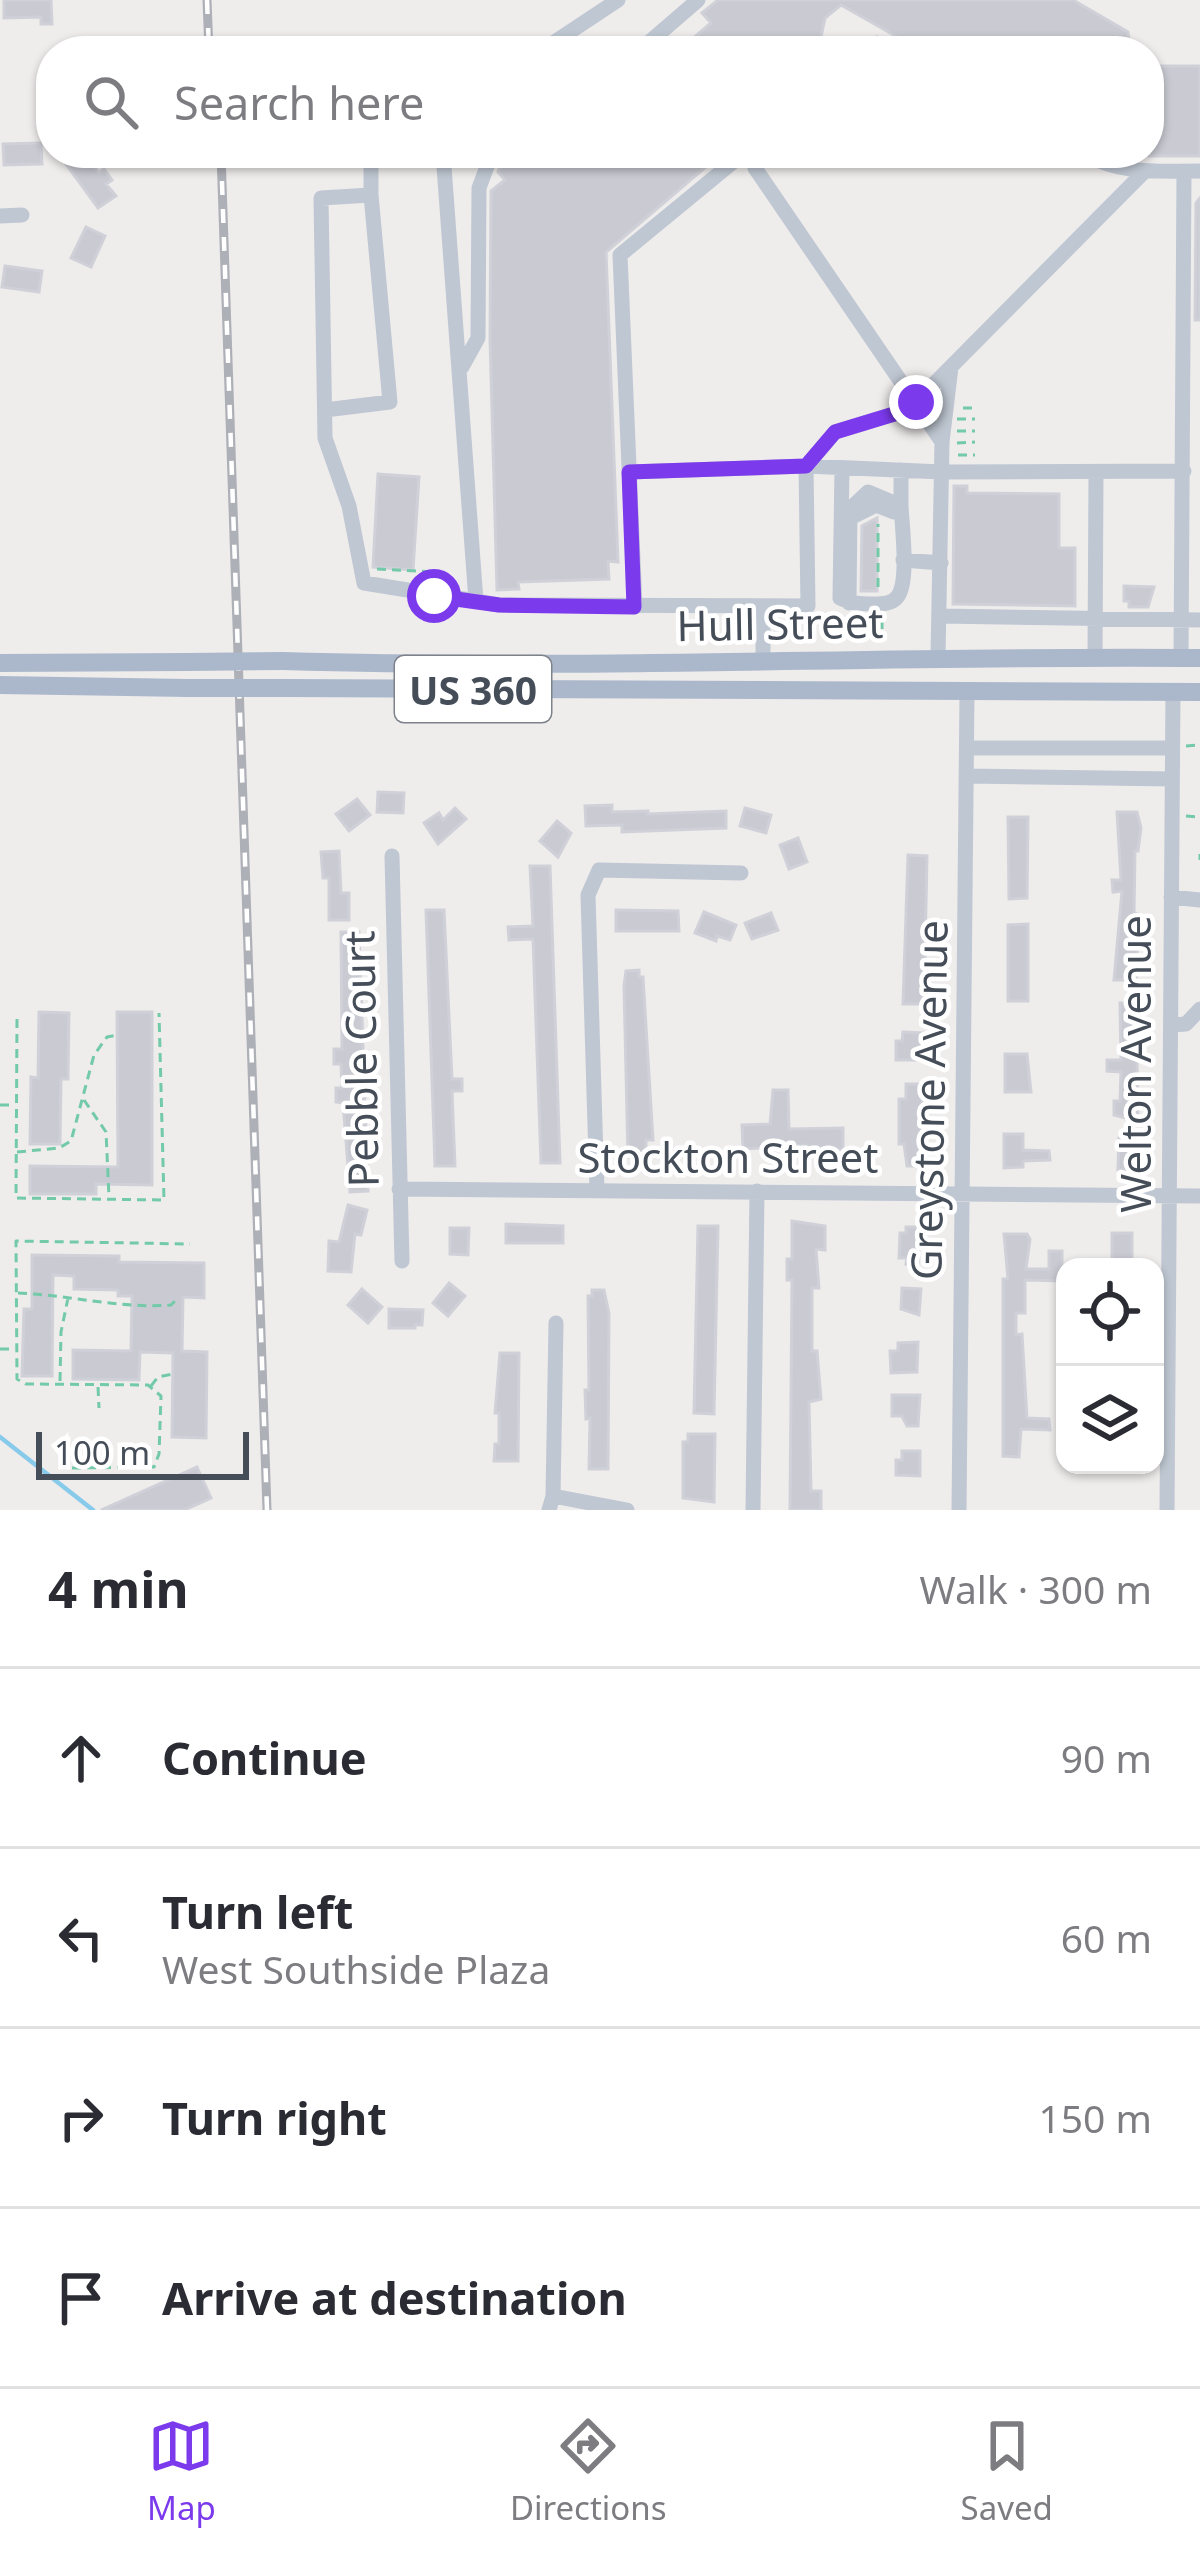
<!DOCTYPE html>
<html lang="en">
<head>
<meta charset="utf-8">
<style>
  :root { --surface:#fff; --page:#f7f7f7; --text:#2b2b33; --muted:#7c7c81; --line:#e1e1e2; --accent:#7c3aed }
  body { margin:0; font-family:"Noto Sans",sans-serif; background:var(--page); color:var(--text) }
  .controls { position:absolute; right:36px; bottom:36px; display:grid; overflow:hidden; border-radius:24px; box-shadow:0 3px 9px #0004 }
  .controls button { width:108px; height:108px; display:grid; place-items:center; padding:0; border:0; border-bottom:3px solid var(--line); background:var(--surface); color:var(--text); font:60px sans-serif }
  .scale { position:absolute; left:36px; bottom:30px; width:213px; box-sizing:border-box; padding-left:12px; border:6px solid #454d59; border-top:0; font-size:33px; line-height:42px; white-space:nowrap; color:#454d59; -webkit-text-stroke:9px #fff; paint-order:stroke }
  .stop { position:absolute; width:36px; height:36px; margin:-27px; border:9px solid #7c3aed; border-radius:50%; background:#fff }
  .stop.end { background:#7c3aed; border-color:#fff; box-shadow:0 3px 12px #0008 }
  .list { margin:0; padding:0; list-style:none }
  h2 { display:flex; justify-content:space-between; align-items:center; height:156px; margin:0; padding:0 48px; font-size:51px }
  h2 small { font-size:39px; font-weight:400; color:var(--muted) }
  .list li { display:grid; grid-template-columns:78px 1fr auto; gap:36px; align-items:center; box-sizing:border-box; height:180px; padding:0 48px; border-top:3px solid var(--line) }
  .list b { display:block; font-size:45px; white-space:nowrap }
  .list p { margin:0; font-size:39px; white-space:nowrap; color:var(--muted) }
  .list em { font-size:39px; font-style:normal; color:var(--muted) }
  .icon { flex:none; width:66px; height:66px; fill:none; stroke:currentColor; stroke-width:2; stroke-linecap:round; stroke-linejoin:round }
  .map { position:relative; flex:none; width:1200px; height:1510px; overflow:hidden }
  .search { position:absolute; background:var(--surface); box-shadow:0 3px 9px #0004; left:36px; right:36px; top:36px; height:132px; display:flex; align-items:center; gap:30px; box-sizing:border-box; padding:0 42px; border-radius:48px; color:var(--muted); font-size:45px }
  .sheet { height:876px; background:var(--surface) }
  nav { display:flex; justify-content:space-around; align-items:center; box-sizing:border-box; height:168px; border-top:3px solid var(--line); background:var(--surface); font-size:33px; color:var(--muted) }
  nav a { display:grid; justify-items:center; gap:6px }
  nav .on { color:var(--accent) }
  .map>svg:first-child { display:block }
</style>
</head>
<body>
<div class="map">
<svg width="1200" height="1510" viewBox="0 0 1200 1510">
  <rect width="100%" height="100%" fill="#efecec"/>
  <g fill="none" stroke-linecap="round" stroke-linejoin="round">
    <path stroke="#87caea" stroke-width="4.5" d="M 0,1437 L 93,1510"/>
  </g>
  <path fill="#c9cad2" stroke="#d0d1d8" stroke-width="3" d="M 4,0 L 51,0 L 52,24 L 41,24 L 41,17 L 4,18 Z
    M 718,0 L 1073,0 L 1128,32 L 1129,40 L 1122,51 L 922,51 L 841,5 L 825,18 L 818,51 L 678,51 L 711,23 L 702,13 Z
    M 1149,66 L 1200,66 L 1200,156 L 1149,156 Z
    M 41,143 L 42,164 L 4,165 L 3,144 Z
    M 80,153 L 85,153 L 99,173 L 104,169 L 112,180 L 106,184 L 116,196 L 98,208 L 66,164 Z
    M 722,153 L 606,252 L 618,562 L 608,561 L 609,579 L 518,582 L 519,589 L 497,590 L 490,339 L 491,191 L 505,180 L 498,172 L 504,154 Z
    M 1200,198 L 1200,320 L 1195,320 L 1196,203 Z
    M 86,227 L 105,236 L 91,267 L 71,258 Z
    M 5,266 L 42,271 L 39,292 L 2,287 Z
    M 378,474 L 419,477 L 413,570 L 373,567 Z
    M 954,486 L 967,486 L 967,493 L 1059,494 L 1059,548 L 1075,548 L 1075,606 L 953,604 Z
    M 877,518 L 877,591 L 861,591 L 862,526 Z
    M 1124,586 L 1154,587 L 1148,607 L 1129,607 L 1129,601 L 1124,601 Z
    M 378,792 L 404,793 L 403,813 L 377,812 Z
    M 357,799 L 370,815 L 349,831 L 336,814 Z
    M 612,805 L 612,812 L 648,811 L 648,814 L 726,811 L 726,828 L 622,832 L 622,825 L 586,826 L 585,806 Z
    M 455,808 L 466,819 L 438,844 L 424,823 L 439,813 L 443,820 Z
    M 745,808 L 771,815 L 766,833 L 740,826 Z
    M 1117,812 L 1137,812 L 1141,828 L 1138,851 L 1135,851 L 1134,913 L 1139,914 L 1136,980 L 1114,980 L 1122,891 L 1113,892 L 1112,880 L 1121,880 Z
    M 1008,817 L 1028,817 L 1027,898 L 1009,899 Z
    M 557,821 L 571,833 L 558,857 L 540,841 Z
    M 798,838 L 807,862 L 789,869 L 780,845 Z
    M 339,851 L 341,893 L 349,893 L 349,920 L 329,920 L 329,878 L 323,878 L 321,852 Z
    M 908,855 L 927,856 L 924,1004 L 903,1004 Z
    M 530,866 L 550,866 L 560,1163 L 541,1163 L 533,939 L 509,940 L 508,927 L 533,926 Z
    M 426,910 L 444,910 L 452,1079 L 462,1079 L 462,1091 L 452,1091 L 455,1166 L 435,1166 Z
    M 616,910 L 678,911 L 679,931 L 616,931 Z
    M 704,912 L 736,925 L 730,940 L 717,936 L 716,941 L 695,933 Z
    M 771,913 L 778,930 L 752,939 L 745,923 Z
    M 1028,924 L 1028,1001 L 1008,1001 L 1008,925 Z
    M 341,932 L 359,932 L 368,1191 L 350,1192 L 343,1103 L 336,1102 L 336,1088 L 342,1088 L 341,1064 L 334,1064 L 334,1049 L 342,1049 Z
    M 639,970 L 639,977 L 643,977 L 653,1140 L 646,1140 L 646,1156 L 628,1157 L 624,986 L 626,971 Z
    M 1120,1003 L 1138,1003 L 1141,1058 L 1137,1058 L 1138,1121 L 1114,1115 L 1114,1101 L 1120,1101 L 1121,1072 L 1107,1071 L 1107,1060 L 1121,1060 Z
    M 39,1012 L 69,1013 L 68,1079 L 61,1079 L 60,1144 L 30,1144 L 31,1077 L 38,1078 Z
    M 117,1012 L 152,1012 L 152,1185 L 96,1184 L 96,1194 L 30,1194 L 30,1166 L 118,1167 Z
    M 903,1032 L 923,1033 L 923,1060 L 896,1060 L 896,1041 L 902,1041 Z
    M 1005,1054 L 1027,1054 L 1031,1092 L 1005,1092 Z
    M 906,1084 L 921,1084 L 923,1091 L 922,1160 L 919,1160 L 919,1166 L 907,1166 L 904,1144 L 899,1144 L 899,1099 L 906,1099 Z
    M 773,1090 L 788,1090 L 789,1129 L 843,1128 L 843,1150 L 805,1149 L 805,1145 L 743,1149 L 742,1125 L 770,1124 Z
    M 1004,1134 L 1023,1134 L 1023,1150 L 1049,1151 L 1050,1160 L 1023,1161 L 1023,1167 L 1004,1168 Z
    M 1119,1138 L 1136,1138 L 1137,1170 L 1118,1170 Z
    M 348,1205 L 367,1210 L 361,1235 L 355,1234 L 351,1272 L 328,1271 L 329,1241 L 339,1242 Z
    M 792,1221 L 825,1226 L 825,1250 L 816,1249 L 819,1288 L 812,1288 L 812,1351 L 817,1351 L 821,1399 L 809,1402 L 811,1491 L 821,1491 L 821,1510 L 790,1510 L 792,1280 L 787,1280 L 787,1259 L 792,1259 Z
    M 506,1224 L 563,1226 L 563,1243 L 506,1243 Z
    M 698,1226 L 718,1226 L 714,1414 L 694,1413 Z
    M 906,1227 L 918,1227 L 918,1264 L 906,1264 L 907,1258 L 899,1258 L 900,1233 L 906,1233 Z
    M 450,1228 L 469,1228 L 468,1255 L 450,1254 Z
    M 1112,1233 L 1132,1233 L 1132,1262 L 1112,1262 Z
    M 1004,1234 L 1027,1234 L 1030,1239 L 1026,1269 L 1049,1269 L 1049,1251 L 1062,1251 L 1062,1281 L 1025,1280 L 1025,1313 L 1016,1313 L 1016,1335 L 1022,1334 L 1027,1418 L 1049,1419 L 1050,1430 L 1021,1429 L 1019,1457 L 1003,1456 L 1003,1279 L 1008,1279 Z
    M 32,1255 L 119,1256 L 119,1262 L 204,1263 L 204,1298 L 183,1297 L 182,1351 L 207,1352 L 206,1438 L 172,1437 L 173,1353 L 140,1352 L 139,1380 L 73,1379 L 73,1350 L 131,1351 L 132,1296 L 118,1296 L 118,1290 L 74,1289 L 74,1276 L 53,1275 L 52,1376 L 22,1376 L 24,1309 L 32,1309 Z
    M 449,1283 L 465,1296 L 448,1316 L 433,1303 Z
    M 902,1288 L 921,1289 L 919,1315 L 901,1309 Z
    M 362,1289 L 382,1307 L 368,1323 L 348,1305 Z
    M 592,1290 L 604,1290 L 609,1314 L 608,1469 L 589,1469 L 590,1418 L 586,1419 L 585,1390 L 589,1390 L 588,1296 L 592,1296 Z
    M 389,1309 L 423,1310 L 422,1325 L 415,1325 L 415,1328 L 389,1328 Z
    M 918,1342 L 917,1372 L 891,1373 L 890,1351 L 898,1351 L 898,1343 Z
    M 500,1353 L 519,1353 L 518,1461 L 494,1461 L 495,1444 L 499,1444 L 499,1413 L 495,1413 Z
    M 892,1395 L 920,1395 L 918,1426 L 907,1426 L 902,1416 L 892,1416 Z
    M 688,1434 L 715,1434 L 714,1502 L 683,1498 L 683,1442 L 688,1442 Z
    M 902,1451 L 920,1451 L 920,1476 L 896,1475 L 896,1460 L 902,1460 Z
    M 197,1467 L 211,1498 L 196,1505 L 184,1510 L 101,1510 Z"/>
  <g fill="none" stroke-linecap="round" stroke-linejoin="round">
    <path stroke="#72caa9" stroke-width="3" stroke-dasharray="9 6" stroke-linecap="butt" d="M 963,408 L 975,408
      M 957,419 L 975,419
      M 957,431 L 975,431
      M 957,443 L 975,442
      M 958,455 L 975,455
      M 377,569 L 435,572 L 436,582
      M 878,587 L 878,524
      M 882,620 L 882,629
      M 1186,746 L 1200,745
      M 1186,816 L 1200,817
      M 1200,854 L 1200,860
      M 17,1019 L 16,1198 L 164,1200 L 159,1013
      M 84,1100 L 106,1132 L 109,1197
      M 0,1105 L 15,1105
      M 17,1152 L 59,1148 L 71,1141 L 94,1055 L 107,1037 L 117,1035
      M 18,1293 C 70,1295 120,1309 171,1305 L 179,1297
      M 0,1349 L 14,1349
      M 60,1381 L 61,1332 L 68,1298
      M 151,1386 L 158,1377 L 173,1374
      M 98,1387 L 99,1408
      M 84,1467 L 85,1450
      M 72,1468 L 154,1467 L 159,1454 L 161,1396 L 148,1385 L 26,1384 L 17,1379 L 16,1241 L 190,1244"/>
    <path stroke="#bfc7d2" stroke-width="15" d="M 541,51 L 618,0
      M 639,51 L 698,0
      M 859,51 L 877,43 L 900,51
      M 371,153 L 371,195 L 321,198 L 325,438 L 349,506 L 364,583 L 476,601
      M 443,153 L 476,601 L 499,605 L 808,606 L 806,466 L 835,432 L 904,411 L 916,402 L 1144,172
      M 752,153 L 755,168 L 942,442 L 938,657
      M 1083,153 C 1121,175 1157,171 1200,171
      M 0,216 L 22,215
      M 462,367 L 478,338 L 479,188 L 492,153
      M 325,410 L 390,402 L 371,195
      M 942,442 L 951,367
      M 842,468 L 840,598 C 850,603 859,604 870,604 C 879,604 892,605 898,596 C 909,580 902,526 901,506 L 868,492 L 850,509 L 849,603
      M 629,472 L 806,466 L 942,472 L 1184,471
      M 901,506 L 901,470
      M 850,518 L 876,505 L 894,512
      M 903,560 L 941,563
      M 635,607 L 620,255 L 744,153
      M 940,616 L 1200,620
      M 1095,658 L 1096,472
      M 1181,658 L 1184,171
      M 763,661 L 763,606
      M 969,748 L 1172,748
      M 969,776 L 1172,779
      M 392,856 L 402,1261
      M 1171,897 L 1200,900
      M 1171,1025 L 1186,1024 L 1200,1009
      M 399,1189 L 1200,1196
      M 597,1191 L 588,895 L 599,870 L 741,873
      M 553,1496 L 627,1510
      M 549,1510 L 553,1496 L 556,1323
      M 753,1510 L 757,1191
      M 959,1510 L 967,691
      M 1167,1510 L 1173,691"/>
    <path stroke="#abb8cb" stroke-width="18" d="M 283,661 C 589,670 894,655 1200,658
      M 0,663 L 187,662
      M 0,685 L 188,688
      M 283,688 L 1200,692"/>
    <g stroke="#aeb0b7" stroke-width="9">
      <path id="rail" d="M 207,0 L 209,51
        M 221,153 L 267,1510"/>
    </g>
    <use href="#rail" stroke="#fff" stroke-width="4.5" stroke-dasharray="14" stroke-linecap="butt"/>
    <path stroke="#abb8cb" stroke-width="18" d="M 187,662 L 283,661
      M 188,688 L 283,688"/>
  </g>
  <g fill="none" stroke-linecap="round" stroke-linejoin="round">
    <path stroke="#7c3aed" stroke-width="15" d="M 434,596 L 499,605 L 634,607 L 629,472 L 806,466 L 835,432 L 904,411 L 916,402"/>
  </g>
  <g text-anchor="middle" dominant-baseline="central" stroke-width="9" stroke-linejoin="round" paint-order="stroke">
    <rect fill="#fff" stroke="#7d828b" stroke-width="3" x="395" y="656" width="156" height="66" rx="9"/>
    <g font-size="39" font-weight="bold" fill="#454d59">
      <text x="473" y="689">US 360</text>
    </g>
    <g font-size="42" fill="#454d59" stroke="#fff">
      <text transform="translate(780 623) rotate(-1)">Hull Street</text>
      <text transform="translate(360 1059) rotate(-91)">Pebble Court</text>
      <text transform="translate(1134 1064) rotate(-90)">Welton Avenue</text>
      <text transform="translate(928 1100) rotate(-89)">Greystone Avenue</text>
      <text x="728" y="1156">Stockton Street</text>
    </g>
  </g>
</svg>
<div class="controls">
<button><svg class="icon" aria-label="locate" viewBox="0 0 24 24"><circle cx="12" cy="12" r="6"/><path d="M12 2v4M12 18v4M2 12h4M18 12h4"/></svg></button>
<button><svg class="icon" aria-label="layers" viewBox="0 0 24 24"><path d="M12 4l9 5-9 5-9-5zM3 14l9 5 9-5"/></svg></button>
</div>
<div class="scale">100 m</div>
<div class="stop" style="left:434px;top:596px"></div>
<div class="stop end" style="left:916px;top:402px"></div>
<div class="search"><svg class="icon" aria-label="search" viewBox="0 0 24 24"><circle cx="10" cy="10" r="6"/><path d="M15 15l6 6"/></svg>Search here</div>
</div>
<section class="sheet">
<h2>4 min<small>Walk · 300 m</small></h2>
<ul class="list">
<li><svg class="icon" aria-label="ahead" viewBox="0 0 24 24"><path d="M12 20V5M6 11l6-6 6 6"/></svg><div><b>Continue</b></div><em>90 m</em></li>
<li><svg class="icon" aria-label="left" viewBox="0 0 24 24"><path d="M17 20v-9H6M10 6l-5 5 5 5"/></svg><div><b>Turn left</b><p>West Southside Plaza</p></div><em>60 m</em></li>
<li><svg class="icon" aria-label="right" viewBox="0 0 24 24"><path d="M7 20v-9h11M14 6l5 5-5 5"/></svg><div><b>Turn right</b></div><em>150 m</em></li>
<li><svg class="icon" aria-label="arrive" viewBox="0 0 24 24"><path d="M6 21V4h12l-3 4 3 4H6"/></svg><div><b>Arrive at destination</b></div></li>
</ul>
</section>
<nav>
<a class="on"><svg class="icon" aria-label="map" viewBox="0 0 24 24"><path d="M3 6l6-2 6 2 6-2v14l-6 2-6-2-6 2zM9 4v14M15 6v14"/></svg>Map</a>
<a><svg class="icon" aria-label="directions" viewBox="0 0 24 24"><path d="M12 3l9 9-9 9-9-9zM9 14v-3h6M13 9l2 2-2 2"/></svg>Directions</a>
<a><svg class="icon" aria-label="saved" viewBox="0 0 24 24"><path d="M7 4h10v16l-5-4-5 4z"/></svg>Saved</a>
</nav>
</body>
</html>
